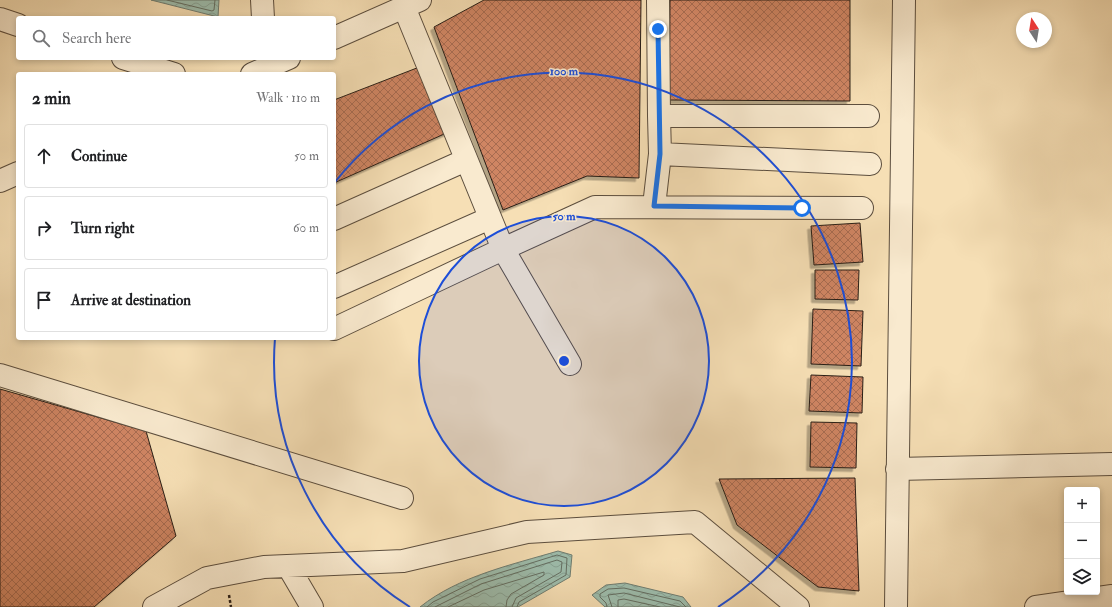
<!DOCTYPE html>
<html lang="en">
<head>
<meta charset="utf-8">
<style>
  :root { --surface:#fff; --page:#f6f6f6; --text:#202124; --muted:#757577; --line:#e0e0e0 }
  body { margin:0; font-family:"IM FELL Double Pica",serif; background:var(--page); color:var(--text) }
  .controls { position:absolute; right:12px; bottom:12px; display:grid; overflow:hidden; border-radius:4px; box-shadow:0 2px 6px #0003 }
  .controls button { width:36px; height:36px; display:grid; place-items:center; padding:0; border:0; border-bottom:1px solid var(--line); background:var(--surface); color:var(--text); font:20px sans-serif }
  .compass { position:absolute; left:1016px; top:12px; width:36px; height:36px; border-radius:50%; background:var(--surface); box-shadow:0 2px 6px #0003; rotate:348deg }
  .stop { position:absolute; width:12px; height:12px; margin:-9px; border:3px solid #1a73e8; border-radius:50%; background:#fff }
  .stop.end { background:#1a73e8; border-color:#fff; box-shadow:0 1px 4px #0008 }
  .list { margin:0; padding:0; list-style:none }
  h2 { display:flex; justify-content:space-between; align-items:center; height:52px; margin:0; padding:0 16px; font-size:17px }
  h2 small { font-size:13px; font-weight:400; color:var(--muted) }
  .list li { display:grid; grid-template-columns:26px 1fr auto; gap:12px; align-items:center; box-sizing:border-box; height:64px; margin:0 8px 8px; padding:0 8px; border:1px solid var(--line); border-radius:4px }
  .list b { display:block; font-size:15px; white-space:nowrap }
  .list em { font-size:13px; font-style:normal; color:var(--muted) }
  .icon { flex:none; width:22px; height:22px; fill:none; stroke:currentColor; stroke-width:2; stroke-linecap:round; stroke-linejoin:round }
  .map { position:relative; flex:none; width:1112px; height:607px; overflow:hidden }
  .search { position:absolute; background:var(--surface); box-shadow:0 2px 6px #0003; left:16px; top:16px; width:320px; height:44px; display:flex; align-items:center; gap:10px; box-sizing:border-box; padding:0 14px; border-radius:4px; color:var(--muted); font-size:15px }
  .panel { position:absolute; background:var(--surface); box-shadow:0 2px 6px #0003; left:16px; top:72px; width:320px; height:268px; border-radius:4px }
  .map>svg:first-child { display:block }
</style>
</head>
<body>
<div class="map">
<svg width="1112" height="607" viewBox="0 0 1112 607">
  <defs>
    <pattern id="water-waves" width="16" height="10" patternUnits="userSpaceOnUse"><rect width="16" height="10" fill="#9dbdad"/><path d="M0 5q4-4 8 0t8 0" fill="none" stroke="#87a294"/></pattern>
    <pattern id="building-cross-hatch" width="8" height="8" patternUnits="userSpaceOnUse"><rect width="8" height="8" fill="#cf8564"/><path d="M0 0l8 8M0 8l8-8" fill="none" stroke="#a86c51"/></pattern>
    <filter id="shadow"><feDropShadow dx="-3.5" dy="3.5" stdDeviation="0" flood-color="#0004"/></filter>
  </defs>
  <rect width="100%" height="100%" fill="#f6dfb5"/>
  <filter id="stains"><feTurbulence type="fractalNoise" baseFrequency=".005" numOctaves="4"/><feColorMatrix values="0 0 0 0 .2 0 0 0 0 .09 0 0 0 0 .02 0 0 0 .5 -.17"/></filter>
  <radialGradient id="worn" r=".72"><stop offset=".6" stop-color="#630" stop-opacity="0"/><stop offset="1" stop-color="#630" stop-opacity=".3"/></radialGradient>
  <path fill="url(#water-waves)" stroke="#6f7d71" d="M 151,0 L 219,0 L 218,17 Z
    M 558,551 L 572,555 L 570,577 L 518,607 L 420,607 C 459,576 511,565 558,551 Z
    M 625,583 L 683,597 L 691,607 L 605,607 L 592,595 L 606,585 Z"/>
  <g fill="none" stroke-linecap="round" stroke-linejoin="round">
    <path stroke="#636e62" stroke-width="1" d="M 167,0 L 212,11 L 214,10 L 215,0
      M 427,607 L 433,602 L 480,579 L 557,555 L 567,558 L 566,575 L 519,602 L 517,607
      M 435,607 L 481,584 L 557,560 L 562,562 L 561,572 L 516,598 L 512,607
      M 448,607 L 484,590 L 544,572 L 544,575 L 511,594 L 507,600 L 506,607
      M 607,607 L 606,603 L 600,597 L 600,594 L 608,589 L 624,588 L 680,601 L 686,607
      M 612,607 L 608,595 L 624,593 L 680,607
      M 618,607 L 618,600 L 624,599 L 660,607"/>
  </g>
  <path fill="url(#building-cross-hatch)" stroke="#291e16" filter="url(#shadow)" d="M 484,0 L 641,0 L 639,178 L 587,176 L 503,210 L 434,27 Z
    M 670,0 L 850,0 L 850,101 L 669,100 Z
    M 422,66 L 451,131 L 334,183 L 334,100 Z
    M 860,223 L 863,262 L 814,265 L 811,226 Z
    M 815,270 L 859,270 L 858,300 L 815,299 Z
    M 813,309 L 863,311 L 861,366 L 811,364 Z
    M 811,375 L 863,377 L 862,413 L 809,411 Z
    M 0,389 L 146,431 L 176,536 L 94,607 L 0,607 Z
    M 811,422 L 857,423 L 856,468 L 810,467 Z
    M 855,478 L 859,591 L 818,587 L 737,525 L 719,479 Z"/>
  <g fill="none" stroke-linecap="round" stroke-linejoin="round">
    <g stroke="#5c4e3e" stroke-width="24">
      <path id="minor" d="M 262,0 L 263,18
        M 658,0 L 659,116
        M 404,7 L 503,249 L 595,207 L 862,208
        M 0,19 L 18,25
        M 334,38 L 420,0
        M 123,58 L 174,74
        M 252,74 L 289,58
        M 660,154 L 659,116 L 868,116
        M 0,181 L 18,173
        M 654,206 L 660,154 L 870,164
        M 334,219 L 466,160
        M 334,287 L 490,218
        M 334,329 L 503,249 L 570,364
        M 0,375 L 402,498
        M 897,469 L 1112,464
        M 288,566 L 312,607
        M 154,607 L 207,578 L 264,567 L 403,561 L 527,532 L 695,522 L 798,607
        M 896,607 L 904,0
        M 1036,607 L 1112,596"/>
    </g>
    <path stroke="#291e16" stroke-width="2.5" stroke-dasharray="3 2" stroke-linecap="butt" d="M 229,595 L 231,607"/>
    <use href="#minor" stroke="#f9eacf" stroke-width="22"/>
  </g>
  <g fill="none" stroke-linecap="round" stroke-linejoin="round">
    <path stroke="#1a73e8" stroke-width="5" d="M 658,29 L 660,154 L 654,206 L 802,208"/>
  </g>
  <circle cx="564" cy="361" r="145" fill="#1d4ed8" fill-opacity=".12"/>
  <g fill="none" stroke="#1d4ed8" stroke-width="2">
    <circle cx="564" cy="361" r="145"/>
    <path d="M410 607A290 290 0 0 1 275 338M335 182A290 290 0 1 1 718 607"/>
  </g>
  <circle cx="564" cy="361" r="6" fill="#1d4ed8" stroke="#f9eacf" stroke-width="2"/>
  <g font-size="12" text-anchor="middle" font-weight="bold" fill="#1d4ed8" stroke="#f9eacf" stroke-width="3" stroke-linejoin="round" paint-order="stroke">
    <text x="564" y="75">100 m</text>
    <text x="564" y="220">50 m</text>
  </g>
  <rect width="100%" height="100%" filter="url(#stains)"/>
  <rect width="100%" height="100%" fill="url(#worn)"/>
</svg>
<div class="controls">
<button>+</button>
<button>−</button>
<button><svg class="icon" aria-label="layers" viewBox="0 0 24 24"><path d="M12 4l9 5-9 5-9-5zM3 14l9 5 9-5"/></svg></button>
</div>
<svg class="compass" viewBox="-18 -18 36 36"><path d="M0-13l5 13h-10z" fill="#e53935"/><path d="M0 13l5-13h-10z" fill="#757577"/></svg>
<div class="stop" style="left:802px;top:208px"></div>
<div class="stop end" style="left:658px;top:29px"></div>
<div class="search"><svg class="icon" aria-label="search" viewBox="0 0 24 24"><circle cx="10" cy="10" r="6"/><path d="M15 15l6 6"/></svg>Search here</div>
<section class="panel">
<h2>2 min<small>Walk · 110 m</small></h2>
<ul class="list">
<li><svg class="icon" aria-label="ahead" viewBox="0 0 24 24"><path d="M12 20V5M6 11l6-6 6 6"/></svg><div><b>Continue</b></div><em>50 m</em></li>
<li><svg class="icon" aria-label="right" viewBox="0 0 24 24"><path d="M7 20v-9h11M14 6l5 5-5 5"/></svg><div><b>Turn right</b></div><em>60 m</em></li>
<li><svg class="icon" aria-label="arrive" viewBox="0 0 24 24"><path d="M6 21V4h12l-3 4 3 4H6"/></svg><div><b>Arrive at destination</b></div></li>
</ul>
</section>
</div>
</body>
</html>
